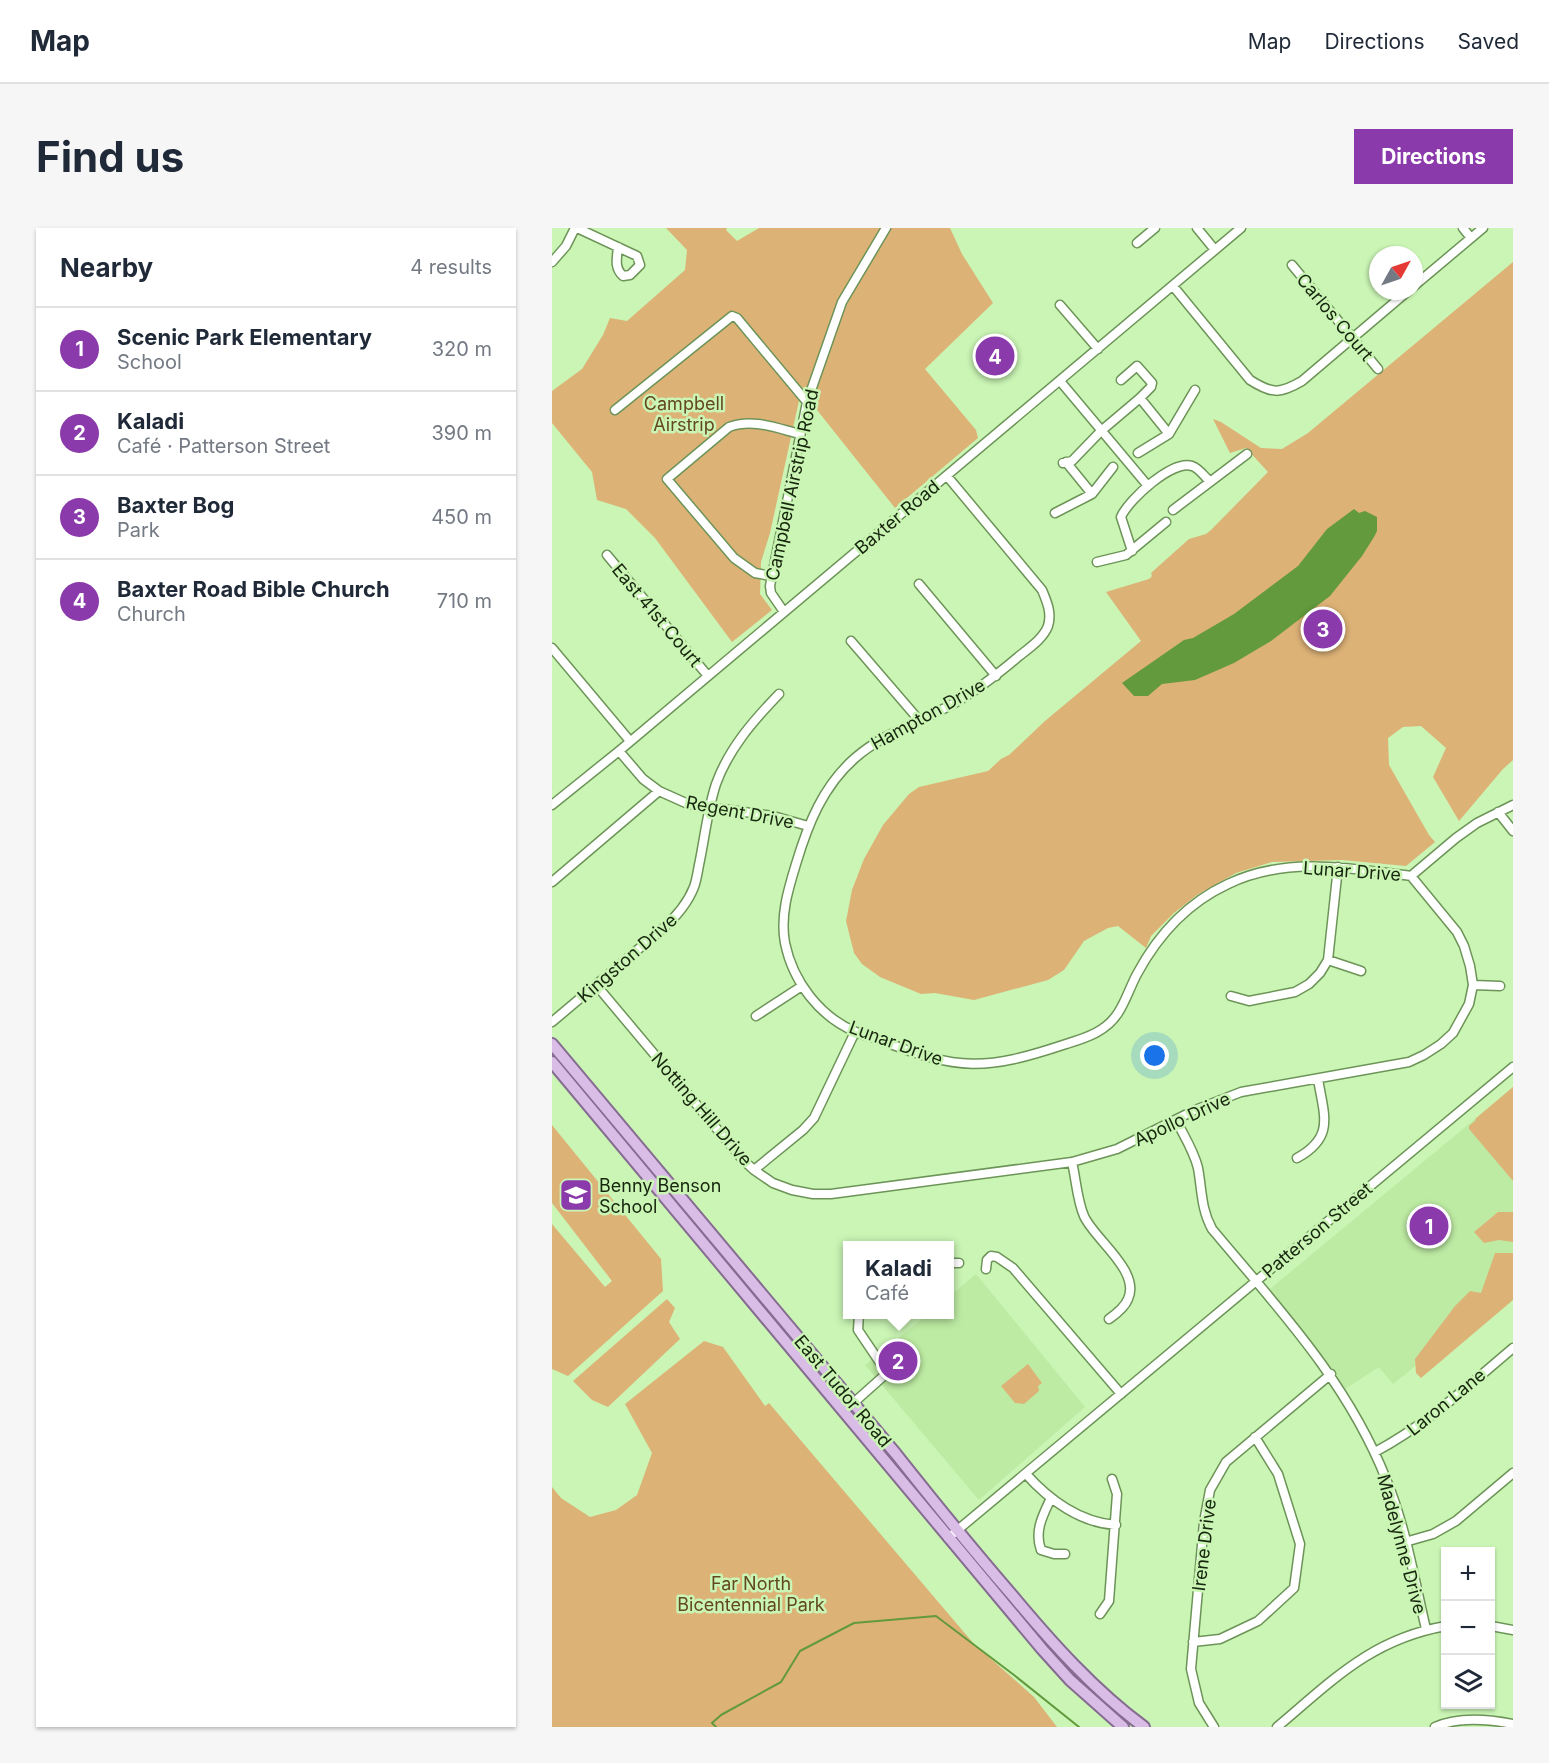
<!DOCTYPE html>
<html lang="en">
<head>
<meta charset="utf-8">
<style>
  :root { --surface:#fff; --page:#f6f6f7; --text:#1f2937; --muted:#747a83; --line:#e0e1e3; --accent:#8a3aaa }
  body { margin:0; font-family:Inter,sans-serif; background:var(--page); color:var(--text) }
  .controls { position:absolute; right:18px; bottom:18px; display:grid; overflow:hidden; border-radius:0px; box-shadow:0 2px 4px #0004 }
  .controls button { width:54px; height:54px; display:grid; place-items:center; padding:0; border:0; border-bottom:2px solid var(--line); background:var(--surface); color:var(--text); font:30px sans-serif }
  .compass { position:absolute; left:817px; top:18px; width:54px; height:54px; border-radius:50%; background:var(--surface); box-shadow:0 2px 4px #0004; rotate:50deg }
  .you { position:absolute; left:603px; top:828px; width:21px; height:21px; margin:-15px; border:4px solid #fff; border-radius:50%; background:#1a73e8; box-shadow:0 0 0 9px #1a73e833 }
  .badge { display:grid; place-items:center; width:39px; height:39px; border-radius:50%; background:var(--accent); color:#fff; font-size:20px; font-weight:700 }
  .pin { position:absolute; translate:-50% -50%; border:3px solid #fff; box-shadow:0 2px 6px #0006 }
  .popup { position:absolute; left:291px; top:1013px; width:111px; height:78px; box-sizing:border-box; display:grid; place-content:center; border-radius:0px; background:var(--surface); filter:drop-shadow(0 2px 4px #0005); font-size:20px; white-space:nowrap; color:var(--muted) }
  .popup b { font-size:22px; color:var(--text) }
  .popup::after { content:''; position:absolute; left:50%; top:100%; margin-left:-12px; border:12px solid transparent; border-top-color:var(--surface) }
  .list { margin:0; padding:0; list-style:none }
  h2 { display:flex; justify-content:space-between; align-items:center; height:78px; margin:0; padding:0 24px; font-size:26px }
  h2 small { font-size:20px; font-weight:400; color:var(--muted) }
  .list li { display:grid; grid-template-columns:39px 1fr auto; gap:18px; align-items:center; box-sizing:border-box; height:84px; padding:0 24px; border-top:2px solid var(--line) }
  .list b { display:block; font-size:22px; white-space:nowrap }
  .list p { margin:0; font-size:20px; white-space:nowrap; color:var(--muted) }
  .list em { font-size:20px; font-style:normal; color:var(--muted) }
  .icon { flex:none; width:33px; height:33px; fill:none; stroke:currentColor; stroke-width:2; stroke-linecap:round; stroke-linejoin:round }
  .map { position:relative; flex:none; width:961px; height:1499px; overflow:hidden; border-radius:0px }
  header { display:flex; align-items:center; gap:36px; box-sizing:border-box; height:84px; padding:0 30px; background:var(--surface); border-bottom:2px solid var(--line) }
  header strong { font-size:28px }
  nav { display:flex; gap:33px; margin-inline-start:auto; font-size:21px }
  .intro { display:flex; align-items:center; justify-content:space-between; box-sizing:border-box; height:144px; padding:0 36px }
  h1 { margin:0; font-size:42px }
  .button { padding:15px 27px; border-radius:0px; background:var(--accent); color:#fff; font-size:21px; font-weight:700 }
  main { display:flex; gap:36px; padding:0 36px }
  aside { flex:1; background:var(--surface); border-radius:0px; box-shadow:0 2px 4px #0004 }
  .map>svg:first-child { display:block }
</style>
</head>
<body>
<header>
<strong>Map</strong>
<nav><a>Map</a><a>Directions</a><a>Saved</a></nav>
</header>
<div class="intro"><h1>Find us</h1><a class="button">Directions</a></div>
<main>
<aside>
<h2>Nearby<small>4 results</small></h2>
<ul class="list">
<li><span class="badge">1</span><div><b>Scenic Park Elementary</b><p>School</p></div><em>320 m</em></li>
<li><span class="badge">2</span><div><b>Kaladi</b><p>Café · Patterson Street</p></div><em>390 m</em></li>
<li><span class="badge">3</span><div><b>Baxter Bog</b><p>Park</p></div><em>450 m</em></li>
<li><span class="badge">4</span><div><b>Baxter Road Bible Church</b><p>Church</p></div><em>710 m</em></li>
</ul>
</aside>
<div class="map">
<svg width="961" height="1499" viewBox="0 0 961 1499">
  <rect width="100%" height="100%" fill="#caf5b4"/>
  <path fill="#bdeba3" d="M 923,891 L 961,937 L 961,1060 L 841,1156 L 827,1139 L 793,1161 L 718,1061 Z
    M 424,1046 L 533,1179 L 427,1272 L 313,1137 L 375,1087 L 397,1086 L 397,1069 Z"/>
  <path fill="#ddb277" d="M 114,0 L 175,0 L 174,2 L 185,13 L 207,0 L 398,0 L 410,26 L 441,75 L 373,141 L 424,202 L 426,210 L 343,280 L 261,177 L 250,159 L 218,305 L 209,334 L 208,366 L 220,382 L 180,414 L 103,310 L 74,281 L 45,272 L 40,244 L 0,195 L 0,163 L 30,141 L 51,107 L 58,90 L 75,93 L 133,42 L 135,22 Z
    M 961,34 L 961,532 L 951,541 L 907,593 L 881,549 L 894,520 L 869,498 L 851,499 L 836,510 L 837,537 L 877,607 L 883,614 L 854,638 L 790,632 L 720,634 L 684,645 L 645,667 L 622,685 L 599,708 L 594,720 L 566,698 L 556,700 L 532,713 L 512,742 L 496,752 L 422,772 L 383,765 L 369,766 L 328,749 L 310,736 L 302,725 L 294,693 L 300,662 L 312,631 L 331,597 L 357,566 L 367,559 L 436,543 L 449,531 L 457,527 L 493,493 L 589,413 L 554,364 L 597,351 L 600,348 L 599,345 L 637,311 L 654,306 L 659,302 L 716,244 L 694,220 L 678,225 L 661,191 L 669,194 L 709,220 L 730,221 L 756,205 Z
    M 961,859 L 961,953 L 917,901 L 917,898 L 924,892 L 923,891 Z
    M 0,897 L 109,1031 L 111,1063 L 16,1148 L 0,1141 L 0,996 L 53,1059 L 60,1053 L 0,975 Z
    M 946,984 L 961,984 L 961,1014 L 947,1012 L 932,1015 L 922,1004 Z
    M 943,1025 L 961,1025 L 961,1072 L 869,1150 L 864,1145 L 863,1131 L 903,1078 L 918,1063 L 929,1065 Z
    M 115,1071 L 123,1080 L 117,1094 L 128,1111 L 56,1179 L 40,1172 L 21,1153 Z
    M 152,1113 L 171,1119 L 213,1178 L 217,1175 L 422,1416 L 482,1469 L 505,1499 L 0,1499 L 0,1259 L 9,1270 L 38,1289 L 64,1282 L 85,1267 L 100,1225 L 73,1176 Z
    M 476,1136 L 490,1155 L 486,1158 L 487,1163 L 472,1176 L 463,1175 L 449,1158 Z"/>
  <path fill="#629a3d" d="M 802,281 L 807,285 L 813,283 L 825,289 L 825,303 L 822,309 L 810,328 L 778,368 L 719,413 L 682,435 L 643,452 L 610,456 L 596,468 L 582,468 L 570,455 L 632,412 L 641,410 L 682,386 L 746,338 L 775,301 Z"/>
  <g fill="none" stroke-linecap="round" stroke-linejoin="round">
    <path stroke="#629a3d" stroke-width="2" d="M 164,1499 L 160,1495 L 169,1487 L 229,1454 L 248,1423 L 302,1395 L 384,1388 L 462,1447 L 527,1499"/>
    <g stroke="#6d9458" stroke-width="11">
      <path id="minor" d="M 25,0 L 85,28 L 88,37 L 78,47 L 71,48 C 62,40 65,30 66,19
        M 645,0 L 663,22
        M 911,0 L 919,10
        M 585,15 L 603,0
        M 0,34 L 14,18 L 23,0
        M 740,37 L 826,141
        M 621,58 L 698,152 C 720,166 728,166 750,153 L 856,63
        M 862,58 L 931,0
        M 508,77 L 546,121
        M 508,153 L 596,258
        M 588,170 L 617,206
        M 63,182 L 180,88 L 185,90 L 255,174
        M 586,225 L 617,206 L 643,162
        M 514,234 L 540,266
        M 511,235 L 520,233 L 549,203 L 588,170 L 599,159 L 600,155 L 585,138 L 569,152
        M 395,248 L 490,362 C 495,374 500,385 496,398 C 491,411 477,420 466,429 C 447,445 428,460 406,473 C 372,493 334,503 303,530 C 271,558 256,596 244,636 C 236,662 228,688 233,715 C 241,754 268,789 304,804 C 312,807 320,809 328,812 C 407,843 433,843 514,816 C 533,810 554,804 566,785 C 574,773 578,759 585,746 C 606,707 635,675 676,656 C 734,628 797,640 859,648 L 904,610 L 925,595 L 961,577
        M 621,282 L 695,226
        M 503,285 L 540,266 L 561,239
        M 580,323 L 569,289 C 576,272 621,231 640,238 C 647,240 653,249 658,254
        M 55,327 L 156,448
        M 545,334 L 574,327 L 614,294
        M 219,348 L 203,345 L 182,330 L 115,251 L 177,199 C 200,190 224,200 248,206
        M 367,356 L 444,448
        M 232,384 L 219,365 L 218,358 L 255,174 L 290,74 L 334,0
        M 299,413 L 367,492
        M 0,420 L 78,513
        M 67,523 L 91,551 L 107,563 L 136,576 L 221,588 L 256,598
        M 0,577 L 67,523 L 689,0
        M 946,584 L 961,603
        M 0,654 L 107,563
        M 776,732 L 809,743
        M 921,757 L 948,758
        M 45,758 L 191,932 L 202,942 L 221,955 L 240,962 L 261,966 L 279,966 L 520,934 L 565,921 L 643,882 L 689,864 L 857,834 L 872,827 L 889,816 L 901,805 L 917,776 L 921,757 L 918,738 L 912,718 L 905,704 L 859,648
        M 679,768 L 697,773 L 743,764 L 757,756 L 768,745 L 776,732 L 786,639
        M 204,788 L 250,758
        M 0,794 L 109,702 C 123,690 135,677 142,659 C 145,651 146,641 148,632 C 153,607 156,580 164,556 C 177,520 202,492 227,466
        M 624,892 C 632,908 642,923 646,940 C 650,962 649,981 660,1001 C 726,1080 795,1153 834,1251 C 854,1299 862,1351 874,1401
        M 745,930 C 783,909 772,888 766,851
        M 520,934 C 524,951 525,972 532,988 C 542,1011 589,1043 576,1071 C 573,1079 564,1086 557,1091
        M 202,942 L 251,902 L 262,890 L 303,804
        M 397,1035 L 407,1035
        M 434,1041 L 435,1032 L 439,1028 L 445,1029 L 461,1040 L 569,1166
        M 298,1178 L 335,1145 L 306,1102 L 307,1086
        M 823,1224 C 874,1197 917,1157 961,1120
        M 474,1246 C 497,1272 529,1295 564,1297
        M 499,1270 C 491,1287 482,1303 489,1322 L 502,1326 L 513,1326
        M 396,1310 L 961,839
        M 853,1314 L 881,1306 L 904,1293 L 961,1245
        M 548,1386 L 557,1373 L 565,1266 L 560,1251
        M 939,1398 L 961,1402
        M 641,1414 L 668,1411 L 706,1393 L 742,1360 L 748,1316 L 726,1246 L 703,1209
        M 662,1499 L 647,1475 L 639,1441 L 652,1294 L 658,1262 L 674,1234 L 779,1146
        M 725,1499 C 780,1453 819,1411 894,1398
        M 883,1499 C 907,1488 936,1491 961,1496"/>
    </g>
    <g stroke="#856c90" stroke-width="14">
      <path id="major" d="M 0,816 L 344,1226 C 382,1274 420,1321 460,1367 C 500,1415 542,1462 592,1499
        M 0,834 L 490,1421 L 518,1452 L 571,1499"/>
    </g>
    <use href="#minor" stroke="#fff" stroke-width="8"/>
    <use href="#major" stroke="#d9bde6" stroke-width="10"/>
  </g>
  <defs>
    <g id="school-square" transform="scale(1.725)"><rect x="-9" y="-9" width="18" height="18" rx="4" fill="#8a3aaa" stroke="#caf5b4"/><path d="M0-5L7-2L0 1L-7-2ZM-4 1L0 2.5L4 1V4Q0 6-4 4Z" fill="#fff"/></g>
  </defs>
  <g fill-rule="evenodd">
    <use href="#school-square" x="24" y="967"/>
  </g>
  <g text-anchor="middle" dominant-baseline="central" stroke-width="5" stroke-linejoin="round" paint-order="stroke">
    <g font-size="18" fill="#17260e" stroke="#caf5b4">
      <text transform="translate(783 89) rotate(50)">Carlos Court</text>
      <text transform="translate(240 257) rotate(-78)">Campbell Airstrip Road</text>
      <text transform="translate(345 289) rotate(-40)">Baxter Road</text>
      <text transform="translate(105 387) rotate(50)">East 41st Court</text>
      <text transform="translate(376 486) rotate(-29)">Hampton Drive</text>
      <text transform="translate(188 584) rotate(11)">Regent Drive</text>
      <text transform="translate(800 643) rotate(4)">Lunar Drive</text>
      <text transform="translate(75 730) rotate(-41)">Kingston Drive</text>
      <text transform="translate(344 815) rotate(20)">Lunar Drive</text>
      <text transform="translate(150 881) rotate(49)">Notting Hill Drive</text>
      <text transform="translate(630 891) rotate(-25)">Apollo Drive</text>
      <text transform="translate(765 1002) rotate(-40)">Patterson Street</text>
      <text transform="translate(291 1163) rotate(50)">East Tudor Road</text>
      <text transform="translate(894 1174) rotate(-39)">Laron Lane</text>
      <text transform="translate(850 1316) rotate(75)">Madelynne Drive</text>
      <text transform="translate(652 1317) rotate(-83)">Irene Drive</text>
    </g>
    <g font-size="18" fill="#63481f" stroke="#caf5b4">
      <text x="132" y="175">Campbell<tspan x="132" dy="21">Airstrip</tspan></text>
      <text x="199" y="1355">Far North<tspan x="199" dy="21">Bicentennial Park</tspan></text>
    </g>
    <g font-size="18" fill="#17260e" stroke="#caf5b4" text-anchor="start">
      <text x="47" y="957">Benny Benson<tspan x="47" dy="21">School</tspan></text>
    </g>
  </g>
</svg>
<div class="controls">
<button>+</button>
<button>−</button>
<button><svg class="icon" aria-label="layers" viewBox="0 0 24 24"><path d="M12 4l9 5-9 5-9-5zM3 14l9 5 9-5"/></svg></button>
</div>
<svg class="compass" viewBox="-18 -18 36 36"><path d="M0-13l5 13h-10z" fill="#e53935"/><path d="M0 13l5-13h-10z" fill="#747a83"/></svg>
<div class="you"></div>
<div class="pin badge" style="left:877px;top:998px">1</div>
<div class="pin badge" style="left:346px;top:1133px">2</div>
<div class="popup"><b>Kaladi</b>Café</div>
<div class="pin badge" style="left:771px;top:401px">3</div>
<div class="pin badge" style="left:443px;top:128px">4</div>
</div>
</main>
</body>
</html>
